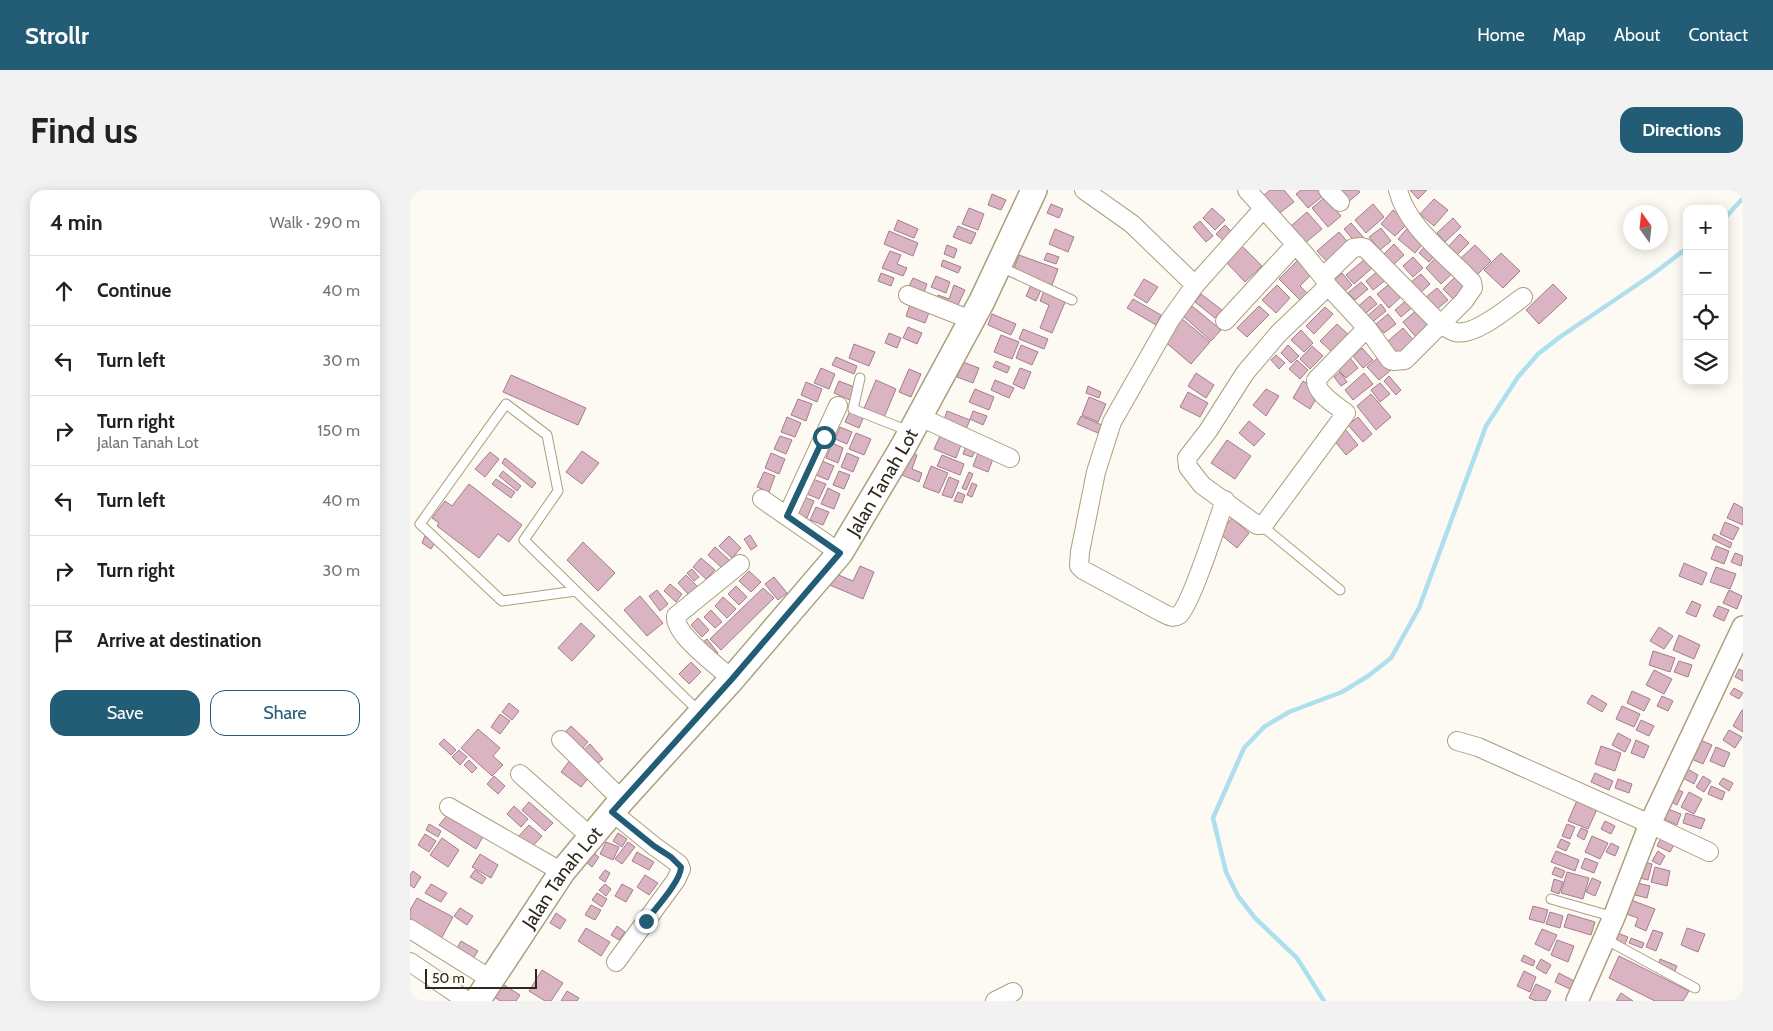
<!DOCTYPE html>
<html lang="en">
<head>
<meta charset="utf-8">
<style>
  :root { --surface:#fff; --page:#f2f2f2; --text:#222; --muted:#767676; --line:#e0e0e0; --accent:#225d75 }
  body { margin:0; font-family:Cabin,sans-serif; background:var(--page); color:var(--text) }
  .controls { position:absolute; right:15px; top:15px; display:grid; overflow:hidden; border-radius:10px; box-shadow:0 2px 12px #0003 }
  .controls button { width:45px; height:45px; display:grid; place-items:center; padding:0; border:0; border-bottom:1px solid var(--line); background:var(--surface); color:var(--text); font:25px sans-serif }
  .compass { position:absolute; left:1213px; top:15px; width:45px; height:45px; border-radius:50%; background:var(--surface); box-shadow:0 2px 12px #0003; rotate:345deg }
  .scale { position:absolute; left:15px; bottom:12px; width:112px; box-sizing:border-box; padding-left:5px; border:2px solid #2e291c; border-top:0; font-size:14px; line-height:18px; white-space:nowrap; color:#2e291c; -webkit-text-stroke:4px #fdfaf3; paint-order:stroke }
  .stop { position:absolute; width:15px; height:15px; margin:-11px; border:4px solid #225d75; border-radius:50%; background:#fff }
  .stop.end { background:#225d75; border-color:#fff; box-shadow:0 1px 5px #0008 }
  .list { margin:0; padding:0; list-style:none }
  h2 { display:flex; justify-content:space-between; align-items:center; height:65px; margin:0; padding:0 20px; font-size:21px }
  h2 small { font-size:16px; font-weight:400; color:var(--muted) }
  .list li { display:grid; grid-template-columns:32px 1fr auto; gap:15px; align-items:center; box-sizing:border-box; height:70px; padding:0 20px; border-top:1px solid var(--line) }
  .list b { display:block; font-size:19px; white-space:nowrap }
  .list p { margin:0; font-size:16px; white-space:nowrap; color:var(--muted) }
  .list em { font-size:16px; font-style:normal; color:var(--muted) }
  .actions { display:flex; gap:10px; padding:15px 20px }
  .actions a { flex:1; padding:11px 0; border:1px solid var(--accent); border-radius:15px; text-align:center; font-size:18px; color:var(--accent) }
  .actions .main { background:var(--accent); color:#fff }
  .icon { flex:none; width:28px; height:28px; fill:none; stroke:currentColor; stroke-width:2; stroke-linecap:round; stroke-linejoin:round }
  .map { position:relative; flex:none; width:1333px; height:811px; overflow:hidden; border-radius:15px }
  header { display:flex; align-items:center; gap:30px; box-sizing:border-box; height:70px; padding:0 25px; background:var(--accent); color:#fff }
  header strong { font-size:24px }
  nav { display:flex; gap:28px; margin-inline-start:auto; font-size:18px }
  .intro { display:flex; align-items:center; justify-content:space-between; box-sizing:border-box; height:120px; padding:0 30px }
  h1 { margin:0; font-size:35px }
  .button { padding:12px 22px; border-radius:15px; background:var(--accent); color:#fff; font-size:18px; font-weight:700 }
  main { display:flex; gap:30px; padding:0 30px }
  aside { flex:1; background:var(--surface); border-radius:15px; box-shadow:0 2px 12px #0003 }
  .map>svg:first-child { display:block }
</style>
</head>
<body>
<header>
<strong>Strollr</strong>
<nav><a>Home</a><a>Map</a><a>About</a><a>Contact</a></nav>
</header>
<div class="intro"><h1>Find us</h1><a class="button">Directions</a></div>
<main>
<aside>
<h2>4 min<small>Walk · 290 m</small></h2>
<ul class="list">
<li><svg class="icon" aria-label="ahead" viewBox="0 0 24 24"><path d="M12 20V5M6 11l6-6 6 6"/></svg><div><b>Continue</b></div><em>40 m</em></li>
<li><svg class="icon" aria-label="left" viewBox="0 0 24 24"><path d="M17 20v-9H6M10 6l-5 5 5 5"/></svg><div><b>Turn left</b></div><em>30 m</em></li>
<li><svg class="icon" aria-label="right" viewBox="0 0 24 24"><path d="M7 20v-9h11M14 6l5 5-5 5"/></svg><div><b>Turn right</b><p>Jalan Tanah Lot</p></div><em>150 m</em></li>
<li><svg class="icon" aria-label="left" viewBox="0 0 24 24"><path d="M17 20v-9H6M10 6l-5 5 5 5"/></svg><div><b>Turn left</b></div><em>40 m</em></li>
<li><svg class="icon" aria-label="right" viewBox="0 0 24 24"><path d="M7 20v-9h11M14 6l5 5-5 5"/></svg><div><b>Turn right</b></div><em>30 m</em></li>
<li><svg class="icon" aria-label="arrive" viewBox="0 0 24 24"><path d="M6 21V4h12l-3 4 3 4H6"/></svg><div><b>Arrive at destination</b></div></li>
</ul>
<div class="actions"><a class="main">Save</a><a>Share</a></div>
</aside>
<div class="map">
<svg width="1333" height="811" viewBox="0 0 1333 811">
  <rect width="100%" height="100%" fill="#fdfaf3"/>
  <g fill="none" stroke-linecap="round" stroke-linejoin="round">
    <path stroke="#aedfee" stroke-width="4.5" d="M 1314,29 L 1333,8
      M 914,811 L 887,768 L 845,728 L 828,706 L 816,682 L 803,628 L 834,558 L 854,537 L 879,522 L 932,502 L 958,486 L 981,468 L 1009,418 L 1076,236 L 1108,187 L 1128,164 L 1150,147 L 1243,84 L 1277,58"/>
  </g>
  <path fill="#dbb4c3" stroke="#a37e8c" d="M 860,0 L 874,0 L 884,12 L 867,25 L 853,6 Z
    M 891,0 L 909,0 L 914,5 L 898,18 L 886,4 Z
    M 927,0 L 948,0 L 950,2 L 937,13 Z
    M 1000,0 L 1017,0 L 1008,9 Z
    M 582,4 L 596,10 L 591,20 L 578,15 Z
    M 915,7 L 931,26 L 918,37 L 902,18 Z
    M 1024,9 L 1038,20 L 1024,36 L 1010,24 Z
    M 641,14 L 653,19 L 649,28 L 637,23 Z
    M 963,14 L 974,27 L 956,43 L 945,30 Z
    M 559,18 L 574,24 L 568,40 L 552,34 Z
    M 802,18 L 815,30 L 805,40 L 793,28 Z
    M 983,20 L 998,33 L 985,46 L 971,34 Z
    M 897,22 L 912,39 L 895,53 L 881,36 Z
    M 1043,28 L 1051,37 L 1035,52 L 1027,43 Z
    M 488,30 L 508,39 L 504,48 L 484,40 Z
    M 790,31 L 803,46 L 796,52 L 783,37 Z
    M 941,33 L 954,48 L 947,54 L 934,39 Z
    M 815,35 L 823,43 L 815,52 L 806,44 Z
    M 1000,35 L 1017,49 L 1005,63 L 988,49 Z
    M 548,36 L 566,43 L 561,54 L 543,47 Z
    M 971,38 L 981,51 L 970,60 L 959,47 Z
    M 645,39 L 664,47 L 658,62 L 639,54 Z
    M 479,41 L 508,53 L 503,66 L 474,54 Z
    M 929,42 L 943,58 L 922,77 L 907,61 Z
    M 1050,44 L 1059,53 L 1047,65 L 1038,57 Z
    M 984,54 L 994,65 L 983,75 L 974,64 Z
    M 537,55 L 547,59 L 544,68 L 534,64 Z
    M 1016,55 L 1026,64 L 1019,72 L 1009,63 Z
    M 1065,55 L 1081,71 L 1067,85 L 1050,69 Z
    M 832,56 L 852,76 L 835,92 L 816,72 Z
    M 480,61 L 491,65 L 487,74 L 497,78 L 493,86 L 472,78 Z
    M 1031,62 L 1047,79 L 1031,94 L 1016,78 Z
    M 637,63 L 649,67 L 646,74 L 634,70 Z
    M 1091,63 L 1110,81 L 1093,98 L 1074,80 Z
    M 609,65 L 648,79 L 642,95 L 603,81 Z
    M 1003,67 L 1013,78 L 1003,87 L 993,76 Z
    M 955,69 L 962,78 L 944,94 L 936,85 Z
    M 533,70 L 551,77 L 548,83 L 531,76 Z
    M 888,70 L 902,84 L 890,96 L 900,106 L 893,113 L 869,89 Z
    M 969,80 L 977,89 L 963,100 L 956,91 Z
    M 471,83 L 484,88 L 481,96 L 468,91 Z
    M 932,83 L 942,95 L 933,103 L 923,91 Z
    M 1011,84 L 1020,94 L 1010,103 L 1001,92 Z
    M 1047,85 L 1059,96 L 1044,110 L 1033,99 Z
    M 526,86 L 540,92 L 536,103 L 521,97 Z
    M 503,88 L 517,94 L 514,102 L 499,96 Z
    M 734,89 L 748,97 L 737,113 L 724,105 Z
    M 951,92 L 958,99 L 945,110 L 938,103 Z
    M 982,92 L 993,105 L 979,118 L 967,104 Z
    M 1143,94 L 1157,108 L 1129,134 L 1116,120 Z
    M 544,95 L 555,100 L 546,119 L 525,111 L 528,105 L 539,109 Z
    M 621,95 L 631,100 L 626,111 L 616,106 Z
    M 867,95 L 880,108 L 866,123 L 852,110 Z
    M 1027,98 L 1038,110 L 1027,119 L 1016,107 Z
    M 634,101 L 656,110 L 642,143 L 630,138 L 639,115 L 630,111 Z
    M 791,104 L 812,120 L 805,128 L 785,112 Z
    M 960,106 L 967,114 L 951,127 L 945,119 Z
    M 999,108 L 1005,115 L 991,127 L 985,120 Z
    M 723,109 L 751,125 L 746,135 L 717,118 Z
    M 501,112 L 520,120 L 515,133 L 496,126 Z
    M 971,114 L 976,121 L 960,134 L 955,128 Z
    M 782,116 L 811,140 L 801,151 L 773,126 Z
    M 849,116 L 859,125 L 837,147 L 827,138 Z
    M 915,117 L 923,124 L 904,144 L 896,136 Z
    M 1009,118 L 1022,134 L 1006,147 L 993,132 Z
    M 582,124 L 606,134 L 601,145 L 578,135 Z
    M 978,124 L 986,134 L 974,143 L 966,134 Z
    M 771,128 L 800,152 L 781,174 L 753,150 Z
    M 927,134 L 942,148 L 925,165 L 910,151 Z
    M 498,137 L 512,143 L 507,154 L 493,148 Z
    M 993,138 L 1007,154 L 991,168 L 977,152 Z
    M 613,139 L 638,149 L 634,159 L 609,149 Z
    M 891,140 L 903,153 L 894,162 L 881,150 Z
    M 479,143 L 491,148 L 487,158 L 475,153 Z
    M 591,145 L 609,152 L 602,169 L 584,162 Z
    M 444,154 L 465,162 L 459,176 L 439,168 Z
    M 611,155 L 628,162 L 622,175 L 606,168 Z
    M 878,155 L 889,166 L 881,173 L 871,163 Z
    M 902,156 L 913,166 L 900,179 L 890,169 Z
    M 952,158 L 963,170 L 953,178 L 943,166 Z
    M 866,165 L 875,173 L 869,179 L 861,170 Z
    M 970,166 L 982,179 L 969,190 L 957,177 Z
    M 426,167 L 447,176 L 444,184 L 422,175 Z
    M 940,168 L 948,178 L 936,188 L 927,179 Z
    M 887,170 L 898,180 L 890,189 L 879,179 Z
    M 586,171 L 600,177 L 597,183 L 583,177 Z
    M 553,172 L 569,178 L 563,193 L 547,187 Z
    M 411,178 L 425,184 L 419,199 L 404,193 Z
    M 610,178 L 621,182 L 614,199 L 603,194 Z
    M 499,179 L 511,184 L 501,207 L 489,202 Z
    M 930,182 L 937,192 L 931,196 L 924,187 Z
    M 786,183 L 804,195 L 796,208 L 778,196 Z
    M 954,183 L 963,194 L 943,210 L 935,200 Z
    M 101,185 L 176,218 L 168,235 L 93,202 Z
    M 979,186 L 991,200 L 986,205 L 974,191 Z
    M 466,190 L 486,199 L 473,230 L 453,221 Z
    M 585,190 L 604,198 L 599,208 L 581,200 Z
    M 429,191 L 447,198 L 442,211 L 424,203 Z
    M 893,191 L 910,202 L 900,219 L 883,208 Z
    M 396,192 L 412,199 L 407,212 L 391,205 Z
    M 970,193 L 980,204 L 970,212 L 961,200 Z
    M 678,196 L 691,202 L 689,208 L 676,203 Z
    M 565,199 L 584,207 L 579,220 L 559,212 Z
    M 856,199 L 869,206 L 856,226 L 843,215 Z
    M 778,202 L 798,213 L 790,227 L 770,217 Z
    M 961,204 L 981,227 L 966,240 L 947,216 Z
    M 679,207 L 696,214 L 688,232 L 672,225 Z
    M 388,209 L 402,214 L 396,231 L 381,225 Z
    M 440,221 L 454,226 L 449,238 L 435,232 Z
    M 537,221 L 560,230 L 556,239 L 534,230 Z
    M 563,221 L 577,226 L 573,235 L 560,229 Z
    M 671,226 L 692,235 L 688,243 L 667,234 Z
    M 377,227 L 391,233 L 385,247 L 371,242 Z
    M 948,227 L 962,244 L 953,252 L 938,235 Z
    M 839,231 L 855,244 L 844,256 L 829,243 Z
    M 430,237 L 442,242 L 437,254 L 425,249 Z
    M 935,239 L 948,255 L 936,265 L 923,249 Z
    M 446,243 L 461,249 L 454,265 L 439,259 Z
    M 370,246 L 382,250 L 376,264 L 364,259 Z
    M 530,246 L 551,255 L 546,268 L 524,259 Z
    M 817,250 L 841,266 L 825,289 L 801,273 Z
    M 422,253 L 433,258 L 428,273 L 416,268 Z
    M 556,256 L 566,260 L 562,267 L 553,264 Z
    M 172,261 L 189,273 L 172,294 L 156,282 Z
    M 496,261 L 507,265 L 502,279 L 512,283 L 509,292 L 487,283 Z
    M 80,262 L 89,269 L 75,287 L 65,279 Z
    M 361,263 L 375,269 L 369,284 L 355,278 Z
    M 437,263 L 449,268 L 443,282 L 431,277 Z
    M 568,263 L 583,269 L 578,282 L 563,276 Z
    M 532,265 L 554,274 L 550,285 L 527,276 Z
    M 95,268 L 126,293 L 122,298 L 92,273 Z
    M 412,271 L 424,276 L 418,290 L 406,285 Z
    M 521,276 L 538,283 L 529,303 L 513,297 Z
    M 93,281 L 111,296 L 107,301 L 89,286 Z
    M 429,281 L 440,285 L 434,299 L 423,295 Z
    M 354,282 L 365,286 L 359,302 L 347,297 Z
    M 559,282 L 563,284 L 556,300 L 552,298 Z
    M 539,287 L 549,291 L 542,308 L 532,305 Z
    M 86,289 L 105,302 L 101,308 L 82,294 Z
    M 403,289 L 416,294 L 409,309 L 397,304 Z
    M 562,293 L 567,295 L 562,307 L 557,305 Z
    M 59,294 L 112,335 L 99,352 L 88,344 L 69,368 L 27,336 L 29,333 L 22,328 L 35,311 L 42,316 Z
    M 418,298 L 430,304 L 424,319 L 411,314 Z
    M 548,302 L 555,305 L 552,313 L 544,311 Z
    M 394,307 L 404,311 L 397,328 L 388,324 Z
    M 1324,313 L 1333,318 L 1333,335 L 1317,328 Z
    M 406,317 L 419,322 L 413,335 L 400,330 Z
    M 822,328 L 839,343 L 827,358 L 809,343 Z
    M 1315,332 L 1329,338 L 1323,350 L 1310,344 Z
    M 1304,344 L 1322,353 L 1320,358 L 1302,349 Z
    M 340,345 L 347,356 L 341,360 L 334,349 Z
    M 15,346 L 25,353 L 21,359 L 12,353 Z
    M 319,346 L 331,358 L 322,368 L 309,356 Z
    M 173,352 L 205,383 L 188,401 L 157,370 Z
    M 1306,356 L 1319,361 L 1314,374 L 1301,369 Z
    M 305,357 L 319,370 L 312,378 L 298,365 Z
    M 1325,363 L 1333,366 L 1331,376 L 1321,372 Z
    M 291,368 L 305,380 L 296,389 L 283,377 Z
    M 1274,373 L 1297,383 L 1292,395 L 1269,386 Z
    M 450,376 L 464,382 L 453,409 L 415,393 L 419,381 L 443,391 Z
    M 1306,377 L 1326,384 L 1320,399 L 1300,392 Z
    M 282,379 L 289,387 L 284,391 L 277,383 Z
    M 339,381 L 351,392 L 341,402 L 329,391 Z
    M 276,385 L 288,397 L 279,405 L 268,393 Z
    M 364,387 L 377,403 L 368,410 L 355,394 Z
    M 260,394 L 272,404 L 266,412 L 254,401 Z
    M 326,396 L 337,407 L 329,415 L 318,404 Z
    M 353,398 L 364,408 L 311,460 L 300,449 Z
    M 247,400 L 258,414 L 250,421 L 239,406 Z
    M 1319,400 L 1332,406 L 1327,419 L 1313,413 Z
    M 230,406 L 253,433 L 237,446 L 214,420 Z
    M 313,407 L 326,419 L 317,428 L 305,416 Z
    M 1282,411 L 1291,415 L 1286,427 L 1276,423 Z
    M 1308,416 L 1319,420 L 1314,431 L 1303,426 Z
    M 301,420 L 312,432 L 305,438 L 294,427 Z
    M 288,428 L 299,440 L 292,447 L 281,435 Z
    M 171,433 L 185,446 L 162,471 L 148,458 Z
    M 1249,437 L 1263,446 L 1254,459 L 1240,451 Z
    M 1269,445 L 1290,455 L 1284,469 L 1263,460 Z
    M 297,449 L 308,463 L 299,469 L 289,455 Z
    M 1243,461 L 1265,468 L 1260,482 L 1239,475 Z
    M 1269,471 L 1282,475 L 1278,487 L 1264,482 Z
    M 281,472 L 291,482 L 279,494 L 269,484 Z
    M 1329,479 L 1333,481 L 1333,491 L 1325,487 Z
    M 1244,480 L 1262,489 L 1254,504 L 1236,495 Z
    M 1324,498 L 1333,503 L 1329,509 L 1320,504 Z
    M 1222,501 L 1240,509 L 1234,521 L 1217,513 Z
    M 1182,505 L 1197,514 L 1192,522 L 1177,513 Z
    M 1252,506 L 1263,511 L 1258,521 L 1247,516 Z
    M 99,513 L 109,521 L 102,530 L 92,522 Z
    M 1212,516 L 1230,524 L 1224,537 L 1206,529 Z
    M 1332,520 L 1333,520 L 1333,542 L 1323,536 Z
    M 90,524 L 100,531 L 90,544 L 81,537 Z
    M 1231,530 L 1244,536 L 1239,546 L 1226,540 Z
    M 161,536 L 178,552 L 171,560 L 153,544 Z
    M 68,539 L 90,558 L 83,566 L 93,575 L 82,586 L 51,558 Z
    M 1319,540 L 1332,547 L 1325,558 L 1313,550 Z
    M 1208,543 L 1221,550 L 1215,562 L 1202,555 Z
    M 34,549 L 46,560 L 41,565 L 29,554 Z
    M 1288,549 L 1302,555 L 1293,574 L 1279,568 Z
    M 1226,550 L 1239,556 L 1234,568 L 1221,563 Z
    M 180,554 L 193,569 L 184,577 L 170,563 Z
    M 1191,556 L 1211,563 L 1205,581 L 1185,574 Z
    M 1306,557 L 1320,563 L 1314,577 L 1300,571 Z
    M 49,560 L 57,567 L 50,575 L 42,567 Z
    M 59,570 L 67,578 L 62,583 L 54,575 Z
    M 160,570 L 180,586 L 171,597 L 151,582 Z
    M 1276,578 L 1288,585 L 1284,594 L 1271,587 Z
    M 1185,583 L 1203,591 L 1199,600 L 1181,592 Z
    M 84,586 L 95,596 L 88,604 L 77,594 Z
    M 1293,586 L 1301,591 L 1294,602 L 1286,597 Z
    M 1313,588 L 1323,593 L 1319,601 L 1309,594 Z
    M 1208,589 L 1222,594 L 1219,603 L 1205,598 Z
    M 1301,596 L 1315,602 L 1312,610 L 1298,604 Z
    M 1262,597 L 1273,602 L 1267,615 L 1256,609 Z
    M 1279,602 L 1292,609 L 1284,624 L 1271,617 Z
    M 1168,608 L 1188,617 L 1178,639 L 1158,631 Z
    M 119,612 L 143,633 L 135,641 L 112,620 Z
    M 104,616 L 118,629 L 111,637 L 97,624 Z
    M 1258,619 L 1271,624 L 1267,635 L 1254,629 Z
    M 40,622 L 75,643 L 66,659 L 29,635 Z
    M 1276,623 L 1295,629 L 1291,639 L 1273,633 Z
    M 1195,631 L 1205,636 L 1201,644 L 1191,639 Z
    M 19,634 L 31,641 L 28,647 L 16,640 Z
    M 1157,634 L 1165,637 L 1160,649 L 1152,646 Z
    M 119,635 L 132,646 L 121,658 L 108,647 Z
    M 1171,638 L 1178,641 L 1174,650 L 1167,646 Z
    M 208,643 L 217,649 L 212,657 L 203,651 Z
    M 15,644 L 26,651 L 19,662 L 8,655 Z
    M 1253,644 L 1266,651 L 1260,662 L 1247,656 Z
    M 1182,646 L 1198,653 L 1190,669 L 1175,662 Z
    M 32,648 L 49,660 L 38,677 L 20,665 Z
    M 1151,649 L 1160,653 L 1156,661 L 1147,657 Z
    M 196,652 L 209,657 L 203,670 L 190,664 Z
    M 218,652 L 225,657 L 212,674 L 205,669 Z
    M 1201,653 L 1209,657 L 1205,666 L 1196,662 Z
    M 1146,661 L 1169,670 L 1165,681 L 1141,672 Z
    M 1248,661 L 1255,666 L 1250,675 L 1242,671 Z
    M 227,662 L 244,672 L 239,680 L 222,671 Z
    M 183,663 L 189,667 L 182,677 L 176,672 Z
    M 70,664 L 88,675 L 81,688 L 62,677 Z
    M 1175,668 L 1188,673 L 1184,683 L 1171,678 Z
    M 1230,671 L 1242,674 L 1238,690 L 1226,687 Z
    M 1145,677 L 1155,681 L 1152,688 L 1142,684 Z
    M 1245,677 L 1260,681 L 1257,696 L 1241,692 Z
    M 65,680 L 76,688 L 72,694 L 60,687 Z
    M 195,680 L 200,683 L 195,692 L 189,688 Z
    M 3,681 L 11,687 L 4,698 L 0,695 L 0,685 Z
    M 1157,682 L 1179,688 L 1173,709 L 1151,703 Z
    M 235,685 L 248,693 L 239,705 L 227,697 Z
    M 1182,688 L 1191,692 L 1185,706 L 1176,702 Z
    M 1144,689 L 1153,692 L 1149,704 L 1141,701 Z
    M 1223,692 L 1240,696 L 1237,708 L 1221,704 Z
    M 21,694 L 37,703 L 31,712 L 15,703 Z
    M 195,694 L 201,699 L 196,706 L 189,700 Z
    M 212,694 L 223,700 L 216,712 L 205,706 Z
    M 187,703 L 197,709 L 192,717 L 182,710 Z
    M 7,708 L 43,727 L 31,749 L 0,733 L 0,720 Z
    M 1221,710 L 1245,719 L 1236,741 L 1225,736 L 1228,728 L 1216,724 Z
    M 181,715 L 191,720 L 185,730 L 175,725 Z
    M 1123,716 L 1138,720 L 1134,733 L 1119,729 Z
    M 50,718 L 63,726 L 57,735 L 44,726 Z
    M 1140,722 L 1153,726 L 1150,738 L 1136,734 Z
    M 146,723 L 156,730 L 150,739 L 140,733 Z
    M 1158,724 L 1185,732 L 1181,745 L 1154,737 Z
    M 207,736 L 215,742 L 209,750 L 201,745 Z
    M 176,738 L 200,752 L 191,766 L 168,751 Z
    M 1277,738 L 1295,744 L 1288,762 L 1271,755 Z
    M 1132,739 L 1147,745 L 1139,761 L 1125,754 Z
    M 1243,740 L 1253,743 L 1246,761 L 1236,757 Z
    M 1205,742 L 1218,747 L 1214,756 L 1201,752 Z
    M 1221,748 L 1234,753 L 1232,758 L 1219,753 Z
    M 1147,750 L 1164,756 L 1158,772 L 1141,765 Z
    M 51,751 L 68,761 L 62,770 L 46,760 Z
    M 1114,765 L 1125,771 L 1123,776 L 1111,771 Z
    M 1209,766 L 1279,801 L 1273,811 L 1245,811 L 1199,788 Z
    M 1131,769 L 1141,775 L 1136,784 L 1126,778 Z
    M 1250,769 L 1267,776 L 1264,783 L 1248,776 Z
    M 132,780 L 153,793 L 141,811 L 135,811 L 119,801 Z
    M 1114,781 L 1126,787 L 1120,802 L 1107,796 Z
    M 1149,783 L 1166,792 L 1162,800 L 1145,792 Z
    M 91,793 L 110,805 L 106,811 L 90,811 L 83,806 Z
    M 1126,794 L 1141,801 L 1136,811 L 1126,811 L 1119,808 Z
    M 157,801 L 169,808 L 167,811 L 151,811 Z
    M 1211,803 L 1223,811 L 1206,811 Z"/>
  <g fill="none" stroke-linecap="round" stroke-linejoin="round">
    <g stroke="#ab9f7c" stroke-width="11">
      <path id="service" d="M 591,77 L 662,110
        M 450,188 L 443,219 L 499,241
        M 851,335 L 930,400
        M 166,401 L 92,411 L 10,334 L 96,214 L 137,245 L 148,301 L 114,350 L 274,507 L 290,522
        M 1141,709 L 1204,727
        M 1195,749 L 1285,798"/>
    </g>
    <g stroke="#ab9f7c" stroke-width="20">
      <path id="minor" d="M 674,0 L 722,34 L 785,95
        M 837,0 L 896,66 L 913,87 L 918,96 L 957,138 L 980,170 L 984,171 L 995,170 L 1054,111 L 1063,98 L 1062,92 L 1058,88 C 1033,62 997,36 988,0
        M 918,0 L 930,12
        M 913,87 L 943,58 L 951,57 L 955,58 L 1031,135 C 1035,137 1040,140 1045,142 C 1064,147 1098,118 1113,107
        M 918,96 L 869,143 L 835,183 L 798,241 L 777,268 L 778,277 L 792,295 L 847,335 L 851,335 L 855,333 L 936,223 C 926,215 906,204 906,190 L 957,138
        M 498,105 L 561,130
        M 815,131 L 886,54
        M 510,227 L 600,268
        M 352,309 L 430,363
        M 815,310 C 808,330 781,415 769,425 C 763,429 757,425 751,422 L 673,380 L 669,376 L 670,362 L 686,282 L 702,232 L 760,130 L 785,95 L 853,19
        M 377,326 L 428,216
        M 322,489 C 308,476 264,445 266,426 L 330,374
        M 151,550 L 212,610
        M 1047,551 L 1068,557 L 1240,634 L 1299,662
        M 110,584 L 181,647
        M 39,617 L 152,682
        M 202,622 L 244,656 L 269,674 L 271,679 L 266,690 L 206,772
        M 0,739 L 82,790
        M 0,772 L 57,811
        M 585,811 L 603,802"/>
    </g>
    <g stroke="#ab9f7c" stroke-width="24">
      <path id="tertiary" d="M 1167,811 L 1204,727 L 1240,634 L 1333,437"/>
    </g>
    <g stroke="#ab9f7c" stroke-width="28">
      <g id="secondary">
        <path id="s1" d="M 67,811 L 152,682 L 212,610 L 322,489 L 430,363 L 493,257 L 572,111 L 624,0"/>
      </g>
    </g>
    <use href="#service" stroke="#fff" stroke-width="9"/>
    <use href="#minor" stroke="#fff" stroke-width="18"/>
    <use href="#tertiary" stroke="#fff" stroke-width="21"/>
    <use href="#secondary" stroke="#fff" stroke-width="25"/>
  </g>
  <g fill="none" stroke-linecap="round" stroke-linejoin="round">
    <path stroke="#225d75" stroke-width="6" d="M 236,731 C 245,719 271,691 271,677 L 261,667 L 244,656 L 202,622 L 322,489 L 430,363 L 377,326 L 414,247"/>
  </g>
  <g text-anchor="middle" dominant-baseline="central" stroke-width="4" stroke-linejoin="round" paint-order="stroke">
    <g font-size="19" fill="#2e291c" stroke="#fdfaf3">
      <text stroke="none"><textPath href="#s1" startOffset="660">Jalan Tanah Lot</textPath></text>
      <text stroke="none"><textPath href="#s1" startOffset="150">Jalan Tanah Lot</textPath></text>
    </g>
  </g>
</svg>
<div class="controls">
<button>+</button>
<button>−</button>
<button><svg class="icon" aria-label="locate" viewBox="0 0 24 24"><circle cx="12" cy="12" r="6"/><path d="M12 2v4M12 18v4M2 12h4M18 12h4"/></svg></button>
<button><svg class="icon" aria-label="layers" viewBox="0 0 24 24"><path d="M12 4l9 5-9 5-9-5zM3 14l9 5 9-5"/></svg></button>
</div>
<svg class="compass" viewBox="-18 -18 36 36"><path d="M0-13l5 13h-10z" fill="#e53935"/><path d="M0 13l5-13h-10z" fill="#767676"/></svg>
<div class="scale">50 m</div>
<div class="stop" style="left:414px;top:247px"></div>
<div class="stop end" style="left:236px;top:731px"></div>
</div>
</main>
</body>
</html>
